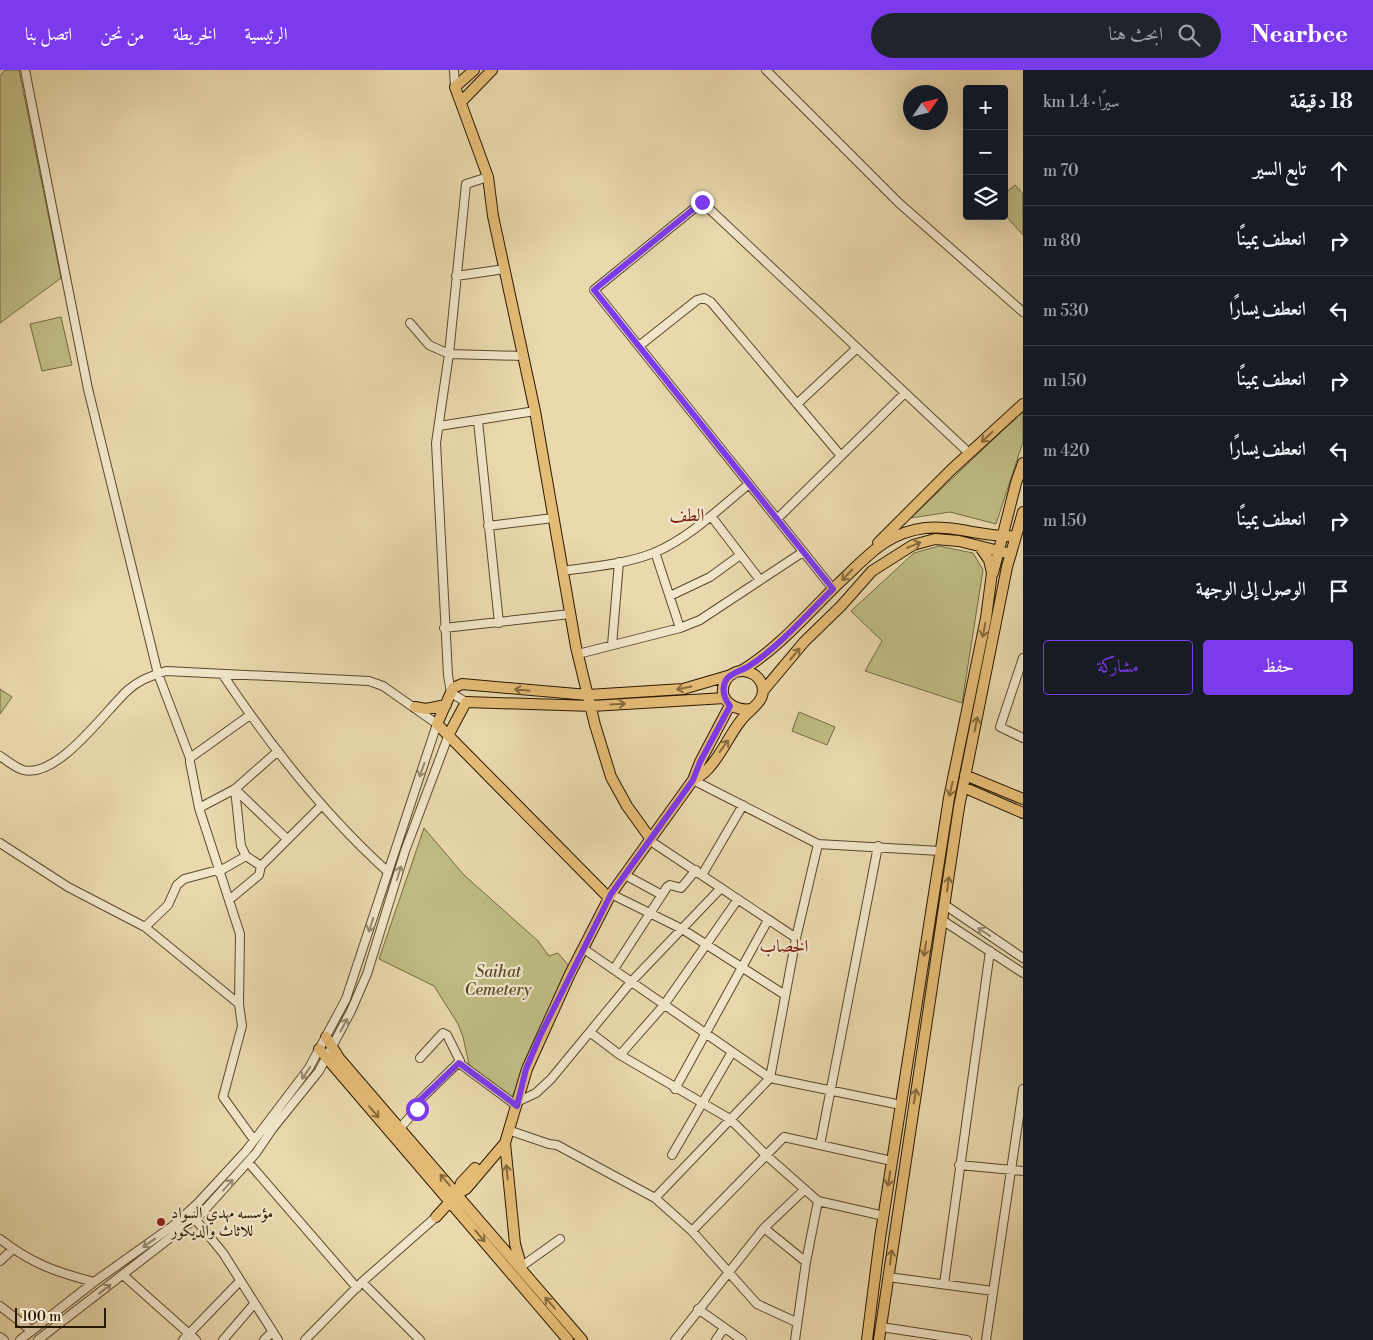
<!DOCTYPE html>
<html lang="ar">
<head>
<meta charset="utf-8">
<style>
  :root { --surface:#171b24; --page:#20242c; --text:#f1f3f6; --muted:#9ea1a6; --line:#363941; --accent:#7c3aed }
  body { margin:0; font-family:"Libre Bodoni",Amiri,serif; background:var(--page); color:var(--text); direction:rtl }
  .controls { position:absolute; right:15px; top:15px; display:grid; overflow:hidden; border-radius:5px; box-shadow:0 5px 20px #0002 }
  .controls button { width:45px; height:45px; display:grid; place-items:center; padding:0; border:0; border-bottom:1px solid var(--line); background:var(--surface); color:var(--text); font:25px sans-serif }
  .compass { position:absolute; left:903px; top:15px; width:45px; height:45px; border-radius:50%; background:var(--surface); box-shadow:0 5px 20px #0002; rotate:55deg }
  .scale { position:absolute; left:15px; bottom:12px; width:91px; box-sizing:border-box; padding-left:5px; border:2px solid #291801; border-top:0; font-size:14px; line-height:18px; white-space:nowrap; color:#291801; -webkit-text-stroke:4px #f1e6ca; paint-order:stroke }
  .stop { position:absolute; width:15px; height:15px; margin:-11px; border:4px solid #7c3aed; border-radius:50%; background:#fff }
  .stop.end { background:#7c3aed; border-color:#fff; box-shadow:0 1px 5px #0008 }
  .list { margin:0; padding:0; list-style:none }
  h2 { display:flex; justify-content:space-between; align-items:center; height:65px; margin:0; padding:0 20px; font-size:21px }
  h2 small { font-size:16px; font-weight:400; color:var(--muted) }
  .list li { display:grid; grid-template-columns:32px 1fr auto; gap:15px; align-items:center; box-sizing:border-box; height:70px; padding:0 20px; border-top:1px solid var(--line) }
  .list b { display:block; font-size:19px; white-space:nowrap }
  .list em { font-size:16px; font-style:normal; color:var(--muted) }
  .actions { display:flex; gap:10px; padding:15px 20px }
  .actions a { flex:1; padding:11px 0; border:1px solid var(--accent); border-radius:5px; text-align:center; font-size:18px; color:var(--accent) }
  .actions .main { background:var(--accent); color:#fff }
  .icon { flex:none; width:28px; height:28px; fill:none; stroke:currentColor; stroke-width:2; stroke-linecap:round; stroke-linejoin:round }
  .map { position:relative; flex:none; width:1023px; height:1270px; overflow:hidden; direction:ltr }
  header { display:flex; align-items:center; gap:30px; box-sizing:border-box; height:70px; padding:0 25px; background:var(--accent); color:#fff }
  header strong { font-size:24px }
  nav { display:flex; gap:28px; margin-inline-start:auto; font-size:18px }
  .search { width:350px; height:45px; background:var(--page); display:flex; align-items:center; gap:12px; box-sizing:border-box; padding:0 18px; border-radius:28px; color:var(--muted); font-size:19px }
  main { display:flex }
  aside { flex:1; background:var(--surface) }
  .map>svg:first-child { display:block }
</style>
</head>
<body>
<header>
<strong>Nearbee</strong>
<div class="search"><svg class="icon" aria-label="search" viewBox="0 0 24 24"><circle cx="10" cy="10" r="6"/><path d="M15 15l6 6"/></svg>ابحث هنا</div>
<nav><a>الرئيسية</a><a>الخريطة</a><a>من نحن</a><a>اتصل بنا</a></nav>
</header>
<main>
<aside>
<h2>18 دقيقة<small>سيرًا · 1.4 km</small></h2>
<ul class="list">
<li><svg class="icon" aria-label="ahead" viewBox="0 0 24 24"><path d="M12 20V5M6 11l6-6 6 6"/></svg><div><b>تابع السير</b></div><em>70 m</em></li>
<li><svg class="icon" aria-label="right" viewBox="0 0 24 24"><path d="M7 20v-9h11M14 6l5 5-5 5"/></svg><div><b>انعطف يمينًا</b></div><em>80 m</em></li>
<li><svg class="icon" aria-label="left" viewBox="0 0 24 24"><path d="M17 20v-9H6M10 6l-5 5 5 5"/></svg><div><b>انعطف يسارًا</b></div><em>530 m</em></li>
<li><svg class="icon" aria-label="right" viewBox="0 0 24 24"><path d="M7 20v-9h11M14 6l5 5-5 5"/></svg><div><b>انعطف يمينًا</b></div><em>150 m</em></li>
<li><svg class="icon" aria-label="left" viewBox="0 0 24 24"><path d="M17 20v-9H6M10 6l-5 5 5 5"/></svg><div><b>انعطف يسارًا</b></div><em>420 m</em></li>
<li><svg class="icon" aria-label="right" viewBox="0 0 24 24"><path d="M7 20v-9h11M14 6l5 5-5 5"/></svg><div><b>انعطف يمينًا</b></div><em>150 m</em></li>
<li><svg class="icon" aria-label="arrive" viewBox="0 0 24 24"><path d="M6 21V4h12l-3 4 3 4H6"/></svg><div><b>الوصول إلى الوجهة</b></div></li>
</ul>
<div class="actions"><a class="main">حفظ</a><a>مشاركة</a></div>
</aside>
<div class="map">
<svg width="1023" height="1270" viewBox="0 0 1023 1270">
  <rect width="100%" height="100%" fill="#ead9ad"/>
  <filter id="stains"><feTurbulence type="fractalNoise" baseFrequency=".004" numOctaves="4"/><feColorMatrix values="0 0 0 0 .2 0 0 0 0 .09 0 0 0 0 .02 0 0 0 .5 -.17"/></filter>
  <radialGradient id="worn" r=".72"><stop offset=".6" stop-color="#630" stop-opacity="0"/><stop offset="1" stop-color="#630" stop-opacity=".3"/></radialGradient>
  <path fill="#bfbc84" stroke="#746a42" d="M 5,0 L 19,0 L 61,208 L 0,253 L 0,6 Z
    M 1015,115 L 1023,124 L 1023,165 L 1004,144 L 1004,124 Z
    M 61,247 L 72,295 L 42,301 L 30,254 Z
    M 1023,341 L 1023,372 L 996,454 L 950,442 L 911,448 Z
    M 939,476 L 973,483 L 983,500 L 962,633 L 865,601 L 882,571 L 851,541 L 914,483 Z
    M 0,619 L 12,627 L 0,644 Z
    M 799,642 L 835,657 L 827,675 L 792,661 Z
    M 424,758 L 464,805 L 538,871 L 549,886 L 558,883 L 569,896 L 511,1030 L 473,1002 L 469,994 L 463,967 L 458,954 L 434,916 L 379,889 Z"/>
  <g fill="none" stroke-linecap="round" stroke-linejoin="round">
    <g stroke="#59482c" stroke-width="10">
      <path id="minor" d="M 25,0 L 88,319 L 158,604 L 190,688
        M 454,0 L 455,17
        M 766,0 L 899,133 L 1023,242
        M 456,206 L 505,199
        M 410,253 L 429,275 L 449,284 L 523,286
        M 639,276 L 697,230 L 704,228 L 711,232 L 841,386
        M 797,334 L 857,278
        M 478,351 L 499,553
        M 439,356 L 535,341
        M 711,446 L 760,510
        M 777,449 L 905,323
        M 488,456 L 553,448
        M 655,482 L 680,558
        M 562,501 C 592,497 627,494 656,482 C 690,467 720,438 749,414
        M 833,519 L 594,220 L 702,132 L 969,383
        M 670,526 L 710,507 L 739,486
        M 444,558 L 570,544
        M 612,575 L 619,492
        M 578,584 L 680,558 L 700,550 L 803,482
        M 1023,588 L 1000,657 L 1023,668
        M 223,605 C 271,677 324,744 388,802
        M 466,632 L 451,623 L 448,605 L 436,373 L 449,284 L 466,114 L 488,107
        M 250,645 L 190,688 L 190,692 L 199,738 L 240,864 L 239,934 L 242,956 L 223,1027 L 254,1070
        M 0,686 C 7,691 16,698 23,700 C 58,709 105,641 128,620 C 139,610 152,605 166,601 L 369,611 L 383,616 L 437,654 L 346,929 L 309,998 L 246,1081 L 198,1133 L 174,1155 L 94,1212 L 20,1270
        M 693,710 L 818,774 L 940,781
        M 235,719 L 241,776 L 246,786 L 261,796 L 321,736
        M 235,719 L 287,769
        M 199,738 L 235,719 L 278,681
        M 649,770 L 796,868
        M 0,773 L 68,817 L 145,857 L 239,934
        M 218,802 L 246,786
        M 625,805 L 662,825
        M 702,805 L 743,735
        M 611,824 L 682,859 L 785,925
        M 229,830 L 259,805 L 261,796
        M 945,835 L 1023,888
        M 942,850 L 1023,903
        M 145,857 L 168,835 L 177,815 L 184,809 L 218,800
        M 584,879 L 770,1008 L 901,1035
        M 614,899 L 667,817 L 670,815 L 681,818 L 696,800
        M 591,963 L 620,985 L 730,1049 L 767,1086 L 818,1131 L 884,1146
        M 620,985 L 664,935 L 738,829
        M 459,993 L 517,1036
        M 675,1019 L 768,850
        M 519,1031 L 536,1023 L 551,1009 L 631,912 L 721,818
        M 400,1058 L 417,1039 L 419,1031 L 460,991 L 447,965 L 443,963 L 420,988
        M 508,1060 L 549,1074 L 557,1075 L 655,1128 L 692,1161 L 757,1234 L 796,1252
        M 820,1075 L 878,776
        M 672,1085 L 732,982
        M 248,1092 L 357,1218
        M 959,1095 L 1023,1101
        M 655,1128 L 770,1008 L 796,868 L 818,774
        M 195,1149 L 223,1183 L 278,1270
        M 764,1158 L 806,1192
        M 692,1161 L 784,1067 L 892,1091
        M 0,1169 C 32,1194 56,1202 94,1212
        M 0,1191 L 13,1179
        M 522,1196 L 560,1169
        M 123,1205 L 196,1270
        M 888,1207 L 993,1221
        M 362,1212 L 420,1270
        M 944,1214 L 990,881
        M 0,1236 L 32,1261
        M 698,1239 L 742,1270
        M 881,1257 L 967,1270
        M 0,1267 L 4,1270
        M 38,1270 L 201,1144 L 256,1083 L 273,1058 L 319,1001 L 351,941 L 367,904 L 405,781 L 449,664
        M 183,1270 L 239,1212
        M 223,1270 L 254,1234
        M 264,1270 L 272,1262
        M 305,1270 L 362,1212 L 436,1147
        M 675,1270 L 764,1158 L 804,1120
        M 716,1270 L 724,1258
        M 795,1270 L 806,1192 L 818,1131
        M 986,1270 L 1023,1019"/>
    </g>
    <g stroke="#291801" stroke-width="12">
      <path id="major" d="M 474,0 L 455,17 L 488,107 L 493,146 L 535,341 L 576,577 L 595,655 L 611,707 L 627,736 L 650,768
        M 461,32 L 492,0
        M 878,473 L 951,400 L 1023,334
        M 993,503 L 1016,413 L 1023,393
        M 741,601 C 778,579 809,542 840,512 C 867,487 885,463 925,458 C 956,455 985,468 1016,466
        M 763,621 L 804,572 L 841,536 L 872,501 L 913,475 L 935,469 L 959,471 L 1011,484
        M 415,637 L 426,639 L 446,635
        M 449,664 L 466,632 L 592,636 L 725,628
        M 965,705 L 1023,729
        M 693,710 C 697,707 703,705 706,701 C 724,684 732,655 752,639 C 757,634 763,629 763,620 C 762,601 736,594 726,610 C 715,629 735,642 751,639
        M 963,717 L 1023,743
        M 609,828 L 437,654 L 453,618 L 462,614 L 588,625 L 683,619 L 731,605
        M 326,967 L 339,988 L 582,1270
        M 319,979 L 568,1270
        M 457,1124 L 461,1113 L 475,1098
        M 436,1147 L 457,1124 L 466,1119 L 505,1073
        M 523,1202 L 515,1174 L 505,1073 L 527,999 L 570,904 L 611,824 L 693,710 L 700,692 L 730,635
        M 867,1270 L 880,1168 L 949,728 L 986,548 L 992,503 L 989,490 L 980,477
        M 879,1270 L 959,737 L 1007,497 L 1023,442"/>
    </g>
    <use href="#minor" stroke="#f1e6ca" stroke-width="8"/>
    <use href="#major" stroke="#e5bc76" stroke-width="10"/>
  </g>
  <defs><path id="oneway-shaft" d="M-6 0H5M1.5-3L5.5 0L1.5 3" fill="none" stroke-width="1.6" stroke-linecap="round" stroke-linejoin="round" transform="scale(1.25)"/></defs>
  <g stroke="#876a3c">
    <use href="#oneway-shaft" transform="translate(987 367) rotate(137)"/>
    <use href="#oneway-shaft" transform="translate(914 475) rotate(-22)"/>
    <use href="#oneway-shaft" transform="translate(847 505) rotate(133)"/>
    <use href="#oneway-shaft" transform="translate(984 560) rotate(101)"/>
    <use href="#oneway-shaft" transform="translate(795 584) rotate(-50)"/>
    <use href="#oneway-shaft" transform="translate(684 618) rotate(169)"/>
    <use href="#oneway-shaft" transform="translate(522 620) rotate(-174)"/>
    <use href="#oneway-shaft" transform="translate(618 634) rotate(-3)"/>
    <use href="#oneway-shaft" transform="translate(976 654) rotate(-79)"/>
    <use href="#oneway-shaft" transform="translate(724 676) rotate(-54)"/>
    <use href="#oneway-shaft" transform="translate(951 719) rotate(103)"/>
    <use href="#oneway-shaft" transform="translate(948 814) rotate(-82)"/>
    <use href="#oneway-shaft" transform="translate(925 879) rotate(99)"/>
    <use href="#oneway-shaft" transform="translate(915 1026) rotate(-81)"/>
    <use href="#oneway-shaft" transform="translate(374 1042) rotate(49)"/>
    <use href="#oneway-shaft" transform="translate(507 1102) rotate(-96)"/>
    <use href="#oneway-shaft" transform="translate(889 1109) rotate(99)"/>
    <use href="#oneway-shaft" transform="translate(445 1110) rotate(-131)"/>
    <use href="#oneway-shaft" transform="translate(480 1166) rotate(50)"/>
    <use href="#oneway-shaft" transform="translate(891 1187) rotate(-82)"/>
    <use href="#oneway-shaft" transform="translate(550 1233) rotate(-131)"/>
  </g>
  <g stroke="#978970">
    <use href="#oneway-shaft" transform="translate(422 700) rotate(109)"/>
    <use href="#oneway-shaft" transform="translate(399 803) rotate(-73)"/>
    <use href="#oneway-shaft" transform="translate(371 855) rotate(108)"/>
    <use href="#oneway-shaft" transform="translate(984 862) rotate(-146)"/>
    <use href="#oneway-shaft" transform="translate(344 955) rotate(-62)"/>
    <use href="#oneway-shaft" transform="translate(306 1003) rotate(125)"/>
    <use href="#oneway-shaft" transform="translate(228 1115) rotate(-48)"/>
    <use href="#oneway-shaft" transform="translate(149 1173) rotate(144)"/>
    <use href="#oneway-shaft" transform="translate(105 1219) rotate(-38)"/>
  </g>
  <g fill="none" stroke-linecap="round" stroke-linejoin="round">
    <path stroke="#7c3aed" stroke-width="6" d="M 417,1039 L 419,1031 L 459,993 L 517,1036 L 526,999 L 540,966 L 611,824 L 693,710 L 700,692 L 730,636 C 724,628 721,619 726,610 C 731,602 742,601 749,596 C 780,576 806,545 833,519 L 594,220 L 702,132"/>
  </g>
  <circle fill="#8f2418" stroke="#f1e6ca" stroke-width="2" cx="161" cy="1152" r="5"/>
  <g text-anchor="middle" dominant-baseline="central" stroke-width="4.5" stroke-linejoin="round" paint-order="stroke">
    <g font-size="16" font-style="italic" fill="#564928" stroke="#f1e6ca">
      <text x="498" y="902">Saihat<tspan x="498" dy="18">Cemetery</tspan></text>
    </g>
    <g font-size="16" fill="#291801" stroke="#f1e6ca" text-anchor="start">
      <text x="171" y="1143">مؤسسه مهدي السواد<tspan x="171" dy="18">للاثاث والديكور</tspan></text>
    </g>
    <g font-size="18" fill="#7a1f14" stroke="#f1e6ca">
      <text x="687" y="445">الطف</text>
      <text x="784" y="876">الخصاب</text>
    </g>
  </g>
  <rect width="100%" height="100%" filter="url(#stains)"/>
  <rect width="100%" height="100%" fill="url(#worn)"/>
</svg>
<div class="controls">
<button>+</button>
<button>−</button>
<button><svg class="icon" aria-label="layers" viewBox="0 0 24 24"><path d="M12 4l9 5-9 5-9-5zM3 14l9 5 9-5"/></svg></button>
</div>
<svg class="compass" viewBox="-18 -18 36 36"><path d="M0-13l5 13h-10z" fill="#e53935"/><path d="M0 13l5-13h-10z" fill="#9ea1a6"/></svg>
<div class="scale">100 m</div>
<div class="stop" style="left:417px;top:1039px"></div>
<div class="stop end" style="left:702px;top:132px"></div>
</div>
</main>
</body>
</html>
